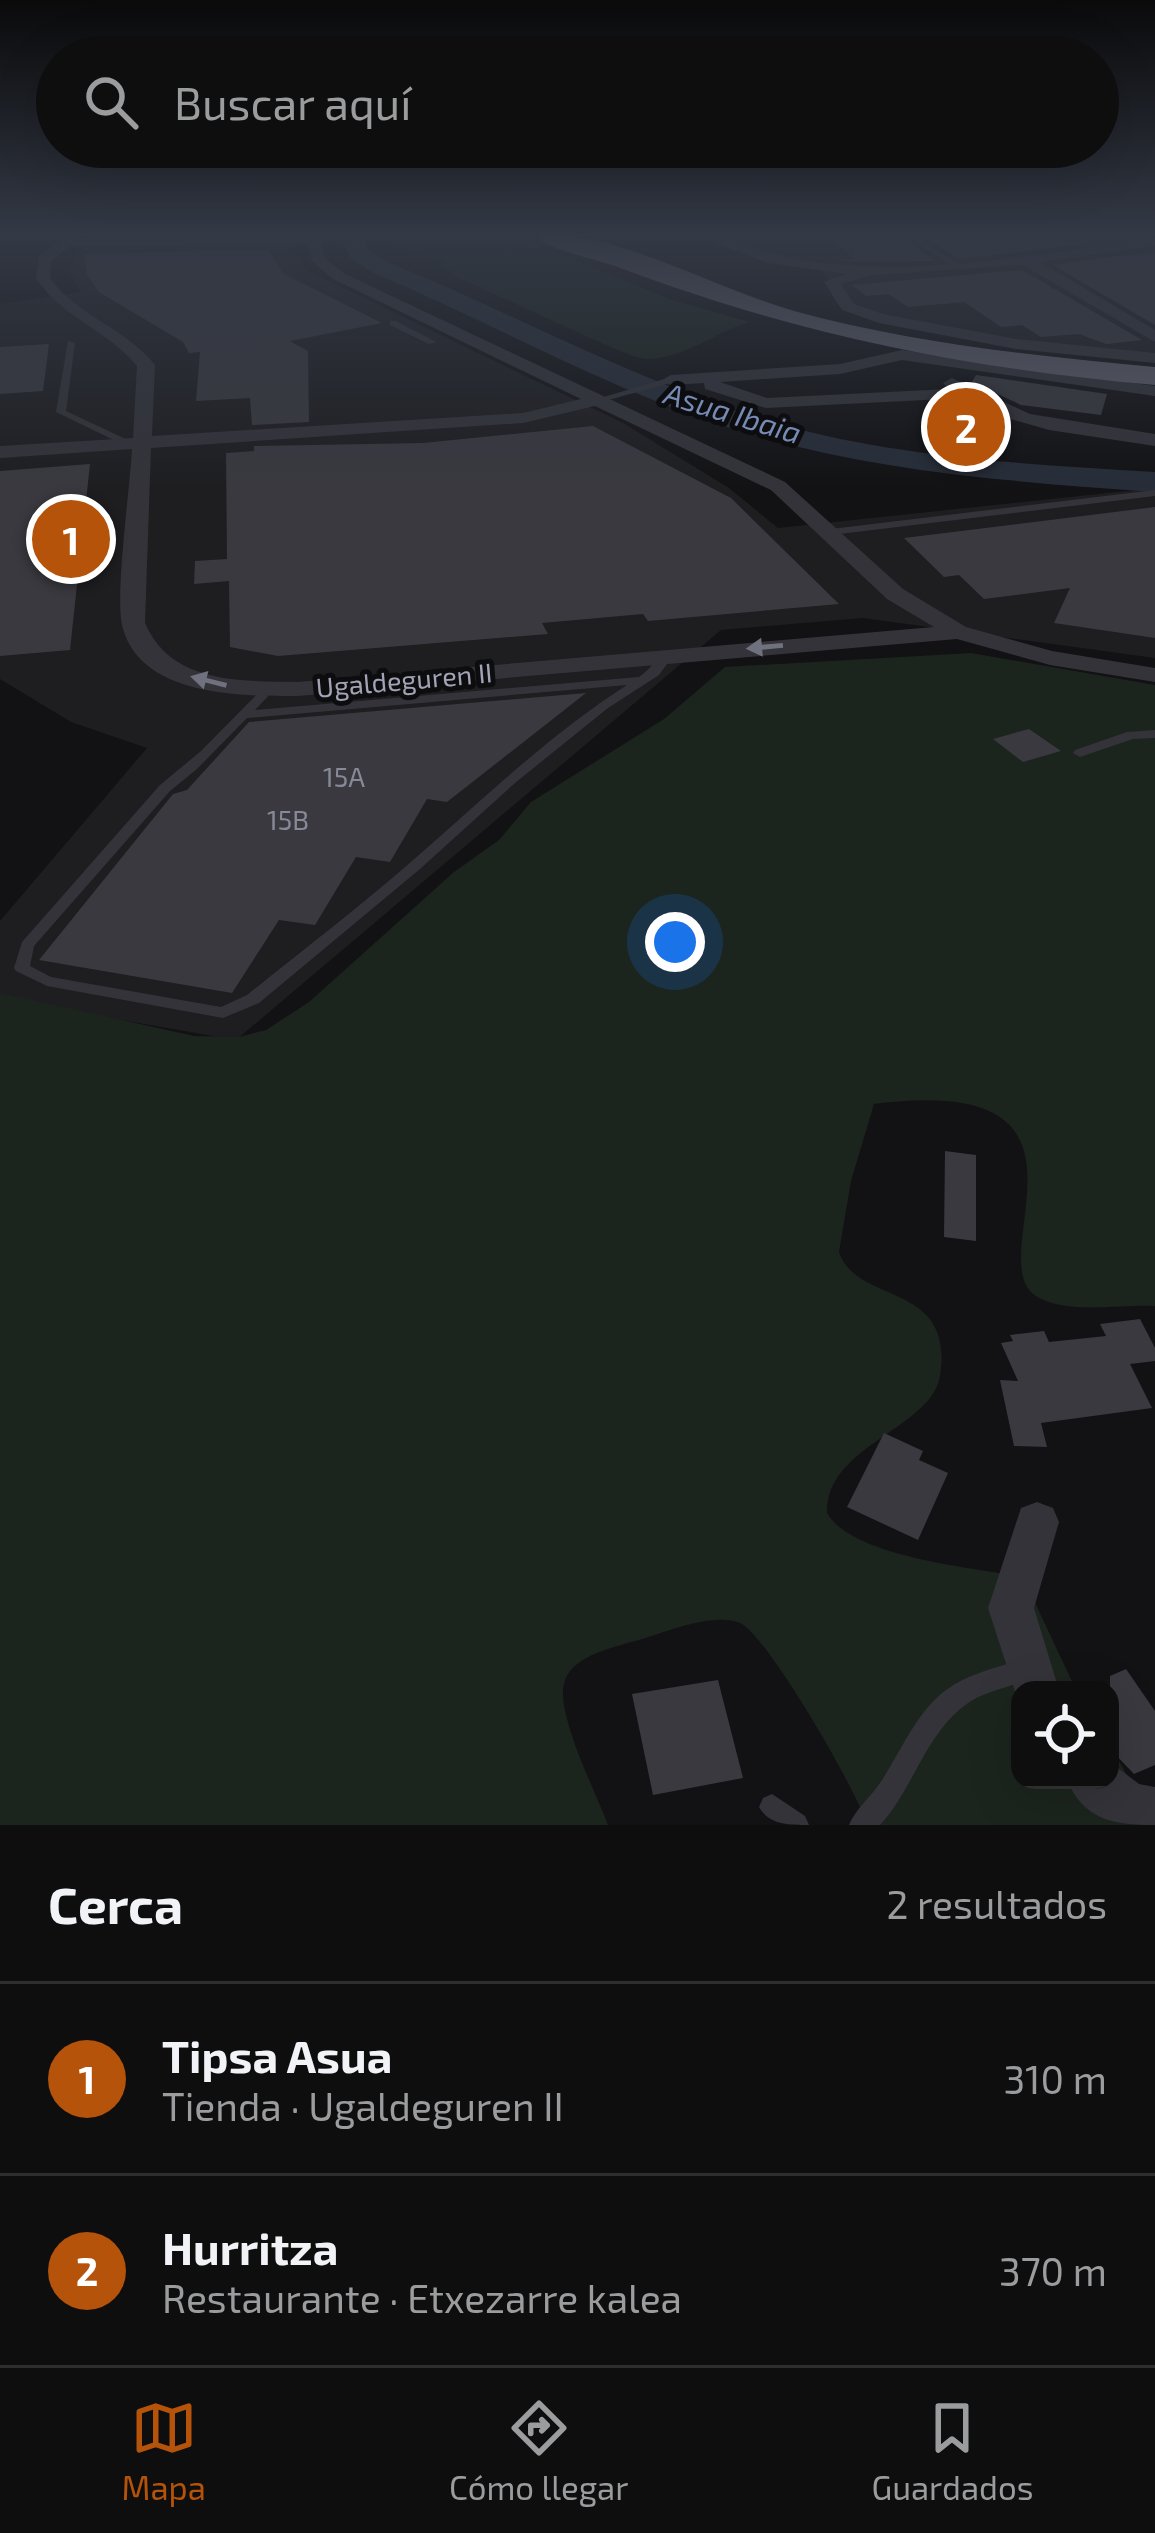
<!DOCTYPE html>
<html lang="es">
<head>
<meta charset="utf-8">
<style>
  :root { --surface:#0e0e0f; --page:#1c1c1d; --text:#f1f3f6; --muted:#9b9c9e; --line:#2e2e2f; --accent:#b45309 }
  body { margin:0; font-family:"Exo 2",sans-serif; background:var(--page); color:var(--text) }
  .controls { position:absolute; right:36px; bottom:36px; display:grid; overflow:hidden; border-radius:24px; box-shadow:0 12px 48px #0002 }
  .controls button { width:108px; height:108px; display:grid; place-items:center; padding:0; border:0; border-bottom:3px solid var(--line); background:var(--surface); color:var(--text); font:60px sans-serif }
  .you { position:absolute; left:675px; top:942px; width:42px; height:42px; margin:-30px; border:9px solid #fff; border-radius:50%; background:#1a73e8; box-shadow:0 0 0 18px #1a73e833 }
  .badge { display:grid; place-items:center; width:78px; height:78px; border-radius:50%; background:var(--accent); color:#fff; font-size:39px; font-weight:700 }
  .pin { position:absolute; translate:-50% -50%; border:6px solid #fff; box-shadow:0 3px 12px #0006 }
  .list { margin:0; padding:0; list-style:none }
  h2 { display:flex; justify-content:space-between; align-items:center; height:156px; margin:0; padding:0 48px; font-size:51px }
  h2 small { font-size:39px; font-weight:400; color:var(--muted) }
  .list li { display:grid; grid-template-columns:78px 1fr auto; gap:36px; align-items:center; box-sizing:border-box; height:192px; padding:0 48px; border-top:3px solid var(--line) }
  .list b { display:block; font-size:45px; white-space:nowrap }
  .list p { margin:0; font-size:39px; white-space:nowrap; color:var(--muted) }
  .list em { font-size:39px; font-style:normal; color:var(--muted) }
  .icon { flex:none; width:66px; height:66px; fill:none; stroke:currentColor; stroke-width:2; stroke-linecap:round; stroke-linejoin:round }
  .map { position:relative; flex:none; width:1155px; height:1825px; overflow:hidden }
  .search { position:absolute; background:var(--surface); box-shadow:0 12px 48px #0002; left:36px; right:36px; top:36px; height:132px; display:flex; align-items:center; gap:30px; box-sizing:border-box; padding:0 42px; border-radius:66px; color:var(--muted); font-size:45px }
  .sheet { height:540px; background:var(--surface) }
  nav { display:flex; justify-content:space-around; align-items:center; box-sizing:border-box; height:168px; border-top:3px solid var(--line); background:var(--surface); font-size:33px; color:var(--muted) }
  nav a { display:grid; justify-items:center; gap:6px }
  nav .on { color:var(--accent) }
  .map>svg:first-child { display:block }
</style>
</head>
<body>
<div class="map">
<svg width="1155" height="1825" viewBox="0 0 1155 1825">
  <rect width="100%" height="100%" fill="#121214"/>
  <path fill="#1e1e21" d="M 104,234 L 296,234 L 292,245 L 306,270 L 623,423 L 729,488 L 778,528 L 1155,488 L 1155,658 L 863,618 L 721,630 L 236,1040 L 0,999 L 0,921 L 147,748 L 71,722 L 0,679 L 0,304 L 81,292 L 69,271 L 76,255 Z
    M 730,234 L 1155,234 L 1155,359 L 1016,344 L 848,307 L 817,264 L 772,258 L 732,243 Z"/>
  <path fill="#1c241e" d="M 387,234 L 510,234 L 672,300 L 750,322 C 716,331 685,359 646,359 C 629,359 486,289 457,277 L 440,265 L 446,262 L 406,251 Z
    M 971,653 L 1155,685 L 1155,1306 C 1120,1304 1067,1315 1036,1296 C 978,1259 1125,1072 874,1104 L 851,1181 L 839,1252 C 857,1306 955,1280 940,1376 C 931,1429 826,1445 827,1513 C 852,1557 975,1568 1023,1577 L 1076,1690 L 1020,1690 L 1020,1780 L 1110,1780 L 1110,1745 L 1155,1825 L 867,1825 C 858,1792 767,1635 740,1623 C 711,1611 660,1635 631,1642 C 608,1649 570,1657 564,1684 C 556,1714 597,1795 608,1825 L 0,1825 L 0,993 L 194,1036 L 239,1037 L 266,1030 L 309,1002 L 454,872 L 499,840 L 531,802 L 664,719 L 725,667 Z"/>
  <g fill="none" stroke-linecap="round" stroke-linejoin="round">
    <path fill="#272d38" fill-rule="evenodd" d="M 338,234 L 360,234 L 368,249 L 388,262 C 512,313 630,378 758,418 C 885,457 1023,464 1155,472 L 1155,492 C 1016,482 874,472 740,431 C 612,392 495,324 372,272 L 351,258 Z"/>
  </g>
  <path fill="#39393f" d="M 825,234 L 900,234 L 935,261 L 863,262 L 820,258 L 856,260 Z
    M 919,234 L 1070,235 L 1085,244 L 959,259 Z
    M 268,249 L 284,274 L 382,323 L 290,341 L 308,351 L 309,422 L 252,425 L 250,398 L 196,401 L 200,352 L 189,353 L 183,342 L 99,292 L 87,274 L 84,254 Z
    M 1155,253 L 1155,325 L 1053,265 L 1109,257 Z
    M 1022,270 L 1142,340 L 1106,344 L 1079,334 L 1041,337 L 1022,325 L 1001,327 L 964,302 L 908,307 L 889,294 L 866,296 L 852,285 Z
    M 49,344 L 43,391 L 0,394 L 0,347 Z
    M 976,375 L 1107,394 L 1101,415 L 1021,405 L 972,382 Z
    M 593,426 L 731,498 L 839,604 L 648,621 L 643,614 L 542,623 L 548,634 L 278,656 L 230,647 L 229,581 L 194,584 L 195,561 L 227,559 L 226,453 L 254,451 L 254,446 L 423,443 Z
    M 90,464 L 70,650 L 0,656 L 0,471 Z
    M 1155,507 L 1155,638 L 1054,623 L 1070,588 L 984,599 L 959,575 L 944,577 L 904,538 Z
    M 586,693 L 447,802 L 427,799 L 390,862 L 356,857 L 315,925 L 279,920 L 232,993 L 39,960 L 173,794 L 187,790 L 249,722 Z
    M 1029,729 L 1061,751 L 1023,762 L 993,739 Z
    M 945,1151 L 976,1155 L 976,1241 L 944,1237 Z
    M 1140,1319 L 1155,1348 L 1155,1361 L 1130,1364 L 1152,1408 L 1041,1423 L 1047,1447 L 1014,1446 L 1000,1380 L 1018,1381 L 1001,1343 L 1013,1341 L 1010,1335 L 1044,1331 L 1049,1342 L 1106,1336 L 1100,1324 Z
    M 884,1433 L 923,1451 L 919,1460 L 948,1473 L 918,1540 L 847,1507 Z
    M 1126,1669 L 1155,1711 L 1155,1765 L 1134,1774 L 1110,1749 L 1110,1676 Z
    M 718,1680 L 743,1778 L 653,1795 L 632,1694 Z"/>
  <g fill="none" stroke-linecap="round" stroke-linejoin="round">
    <path fill="#333339" fill-rule="evenodd" d="M 904,234 L 911,234 L 961,266 L 954,268 Z
      M 390,321 L 396,321 L 436,342 L 429,344 L 390,325 Z
      M 68,341 L 75,343 L 66,411 L 132,442 L 132,446 L 126,446 L 56,412 Z
      M 671,377 L 675,380 L 674,382 L 601,402 L 597,399 Z
      M 1155,490 L 1155,496 L 831,535 L 826,532 L 831,529 Z
      M 667,652 L 673,656 L 659,675 L 608,708 L 515,783 L 420,869 L 259,1003 L 223,1018 L 47,986 L 16,971 L 14,968 L 22,942 L 160,785 L 201,751 L 265,686 L 273,686 L 275,689 L 255,710 L 639,677 C 650,670 658,656 667,652 ZM 627,685 C 549,735 482,800 412,861 C 359,907 302,951 247,995 L 221,1007 L 51,977 L 30,966 L 34,946 L 170,791 L 197,769 L 247,718 Z
      M 1155,730 L 1155,738 L 1133,739 L 1080,757 L 1073,753 L 1075,750 L 1127,732 Z
      M 1026,1658 L 1034,1662 L 1038,1670 L 1034,1678 C 1014,1686 990,1690 971,1701 C 926,1730 915,1787 880,1825 L 849,1825 C 856,1808 872,1796 882,1780 C 904,1746 919,1705 955,1684 C 977,1671 1003,1666 1026,1658 Z
      M 772,1794 L 805,1816 L 809,1825 C 788,1825 769,1825 759,1807 L 763,1798 Z"/>
    <path fill="#333339" fill-rule="evenodd" d="M 69,234 L 84,234 L 81,238 L 321,234 L 324,257 L 343,273 L 785,482 L 903,589 L 966,627 L 1052,651 L 1155,668 L 1155,682 L 1050,665 L 957,639 L 298,696 C 241,696 139,697 122,625 C 115,592 130,489 132,449 L 0,458 L 0,446 L 133,438 L 137,366 C 108,330 62,318 36,278 L 39,256 ZM 308,244 L 312,261 L 333,279 L 581,399 L 523,413 L 152,436 L 155,365 C 126,328 77,316 50,278 L 51,261 L 70,246 ZM 595,406 L 771,490 L 887,599 L 934,627 L 298,682 C 240,681 171,684 145,623 L 151,448 L 523,423 Z
      M 722,237 C 755,247 786,260 821,263 C 932,276 1045,253 1155,238 L 1155,246 L 1040,262 L 1155,330 L 1155,342 L 1023,265 L 871,275 L 841,284 L 854,304 L 883,314 L 1016,339 L 1155,353 L 1155,363 L 1016,349 L 879,323 L 842,310 L 824,282 L 847,274 L 768,263 L 717,244 Z
      M 902,350 L 1155,386 L 1155,396 L 902,360 L 840,374 L 720,382 L 767,398 L 949,389 L 943,383 L 952,378 L 1030,414 L 1155,434 L 1155,446 L 1049,430 L 993,414 L 964,398 L 766,408 L 705,389 L 704,383 L 671,385 L 662,380 L 671,375 L 840,364 Z
      M 1037,1502 L 1053,1508 L 1059,1522 L 1034,1608 L 1059,1690 L 1020,1690 L 1020,1707 L 988,1608 L 1021,1508 Z
      M 1110,1762 L 1139,1784 L 1155,1787 L 1155,1825 C 1115,1825 1084,1821 1067,1780 L 1110,1780 Z"/>
    <path fill="#5e5f6a" fill-rule="evenodd" d="M 533,234 C 616,230 713,288 794,311 C 912,343 1034,356 1155,367 L 1155,385 C 964,368 798,335 618,267 C 594,258 551,252 533,234 Z"/>
  </g>
  <defs><path id="oneway-solid" d="M-6-.8H1V-3.2L6.5 0L1 3.2V.8H-6Z" transform="scale(3)"/></defs>
  <g fill="#70717e">
    <use href="#oneway-solid" transform="translate(765 647) rotate(175)"/>
    <use href="#oneway-solid" transform="translate(209 681) rotate(-166)"/>
  </g>
  <linearGradient id="sky" x2="0" y2="1"><stop stop-color="#0a0a0b"/><stop offset="0.48" stop-color="#333945"/><stop offset="1" stop-color="#333945" stop-opacity="0"/></linearGradient>
  <rect width="1155" height="489" fill="url(#sky)"/>
  <g text-anchor="middle" dominant-baseline="central" stroke-width="10" stroke-linejoin="round" paint-order="stroke">
    <g font-size="27" fill="#a2a4b6" stroke="#0d0d0f">
      <text transform="translate(404 679) rotate(-5)">Ugaldeguren II</text>
    </g>
    <g font-size="27" fill="#888998">
      <text x="344" y="776">15A</text>
      <text x="288" y="819">15B</text>
    </g>
    <g font-size="30" font-style="italic" fill="#758ab4" stroke="#0d0d0f">
      <text transform="translate(733 412) rotate(17)">Asua Ibaia</text>
    </g>
  </g>
</svg>
<div class="controls">
<button><svg class="icon" aria-label="locate" viewBox="0 0 24 24"><circle cx="12" cy="12" r="6"/><path d="M12 2v4M12 18v4M2 12h4M18 12h4"/></svg></button>
</div>
<div class="you"></div>
<div class="pin badge" style="left:71px;top:539px">1</div>
<div class="pin badge" style="left:966px;top:427px">2</div>
<div class="search"><svg class="icon" aria-label="search" viewBox="0 0 24 24"><circle cx="10" cy="10" r="6"/><path d="M15 15l6 6"/></svg>Buscar aquí</div>
</div>
<section class="sheet">
<h2>Cerca<small>2 resultados</small></h2>
<ul class="list">
<li><span class="badge">1</span><div><b>Tipsa Asua</b><p>Tienda · Ugaldeguren II</p></div><em>310 m</em></li>
<li><span class="badge">2</span><div><b>Hurritza</b><p>Restaurante · Etxezarre kalea</p></div><em>370 m</em></li>
</ul>
</section>
<nav>
<a class="on"><svg class="icon" aria-label="map" viewBox="0 0 24 24"><path d="M3 6l6-2 6 2 6-2v14l-6 2-6-2-6 2zM9 4v14M15 6v14"/></svg>Mapa</a>
<a><svg class="icon" aria-label="directions" viewBox="0 0 24 24"><path d="M12 3l9 9-9 9-9-9zM9 14v-3h6M13 9l2 2-2 2"/></svg>Cómo llegar</a>
<a><svg class="icon" aria-label="saved" viewBox="0 0 24 24"><path d="M7 4h10v16l-5-4-5 4z"/></svg>Guardados</a>
</nav>
</body>
</html>
